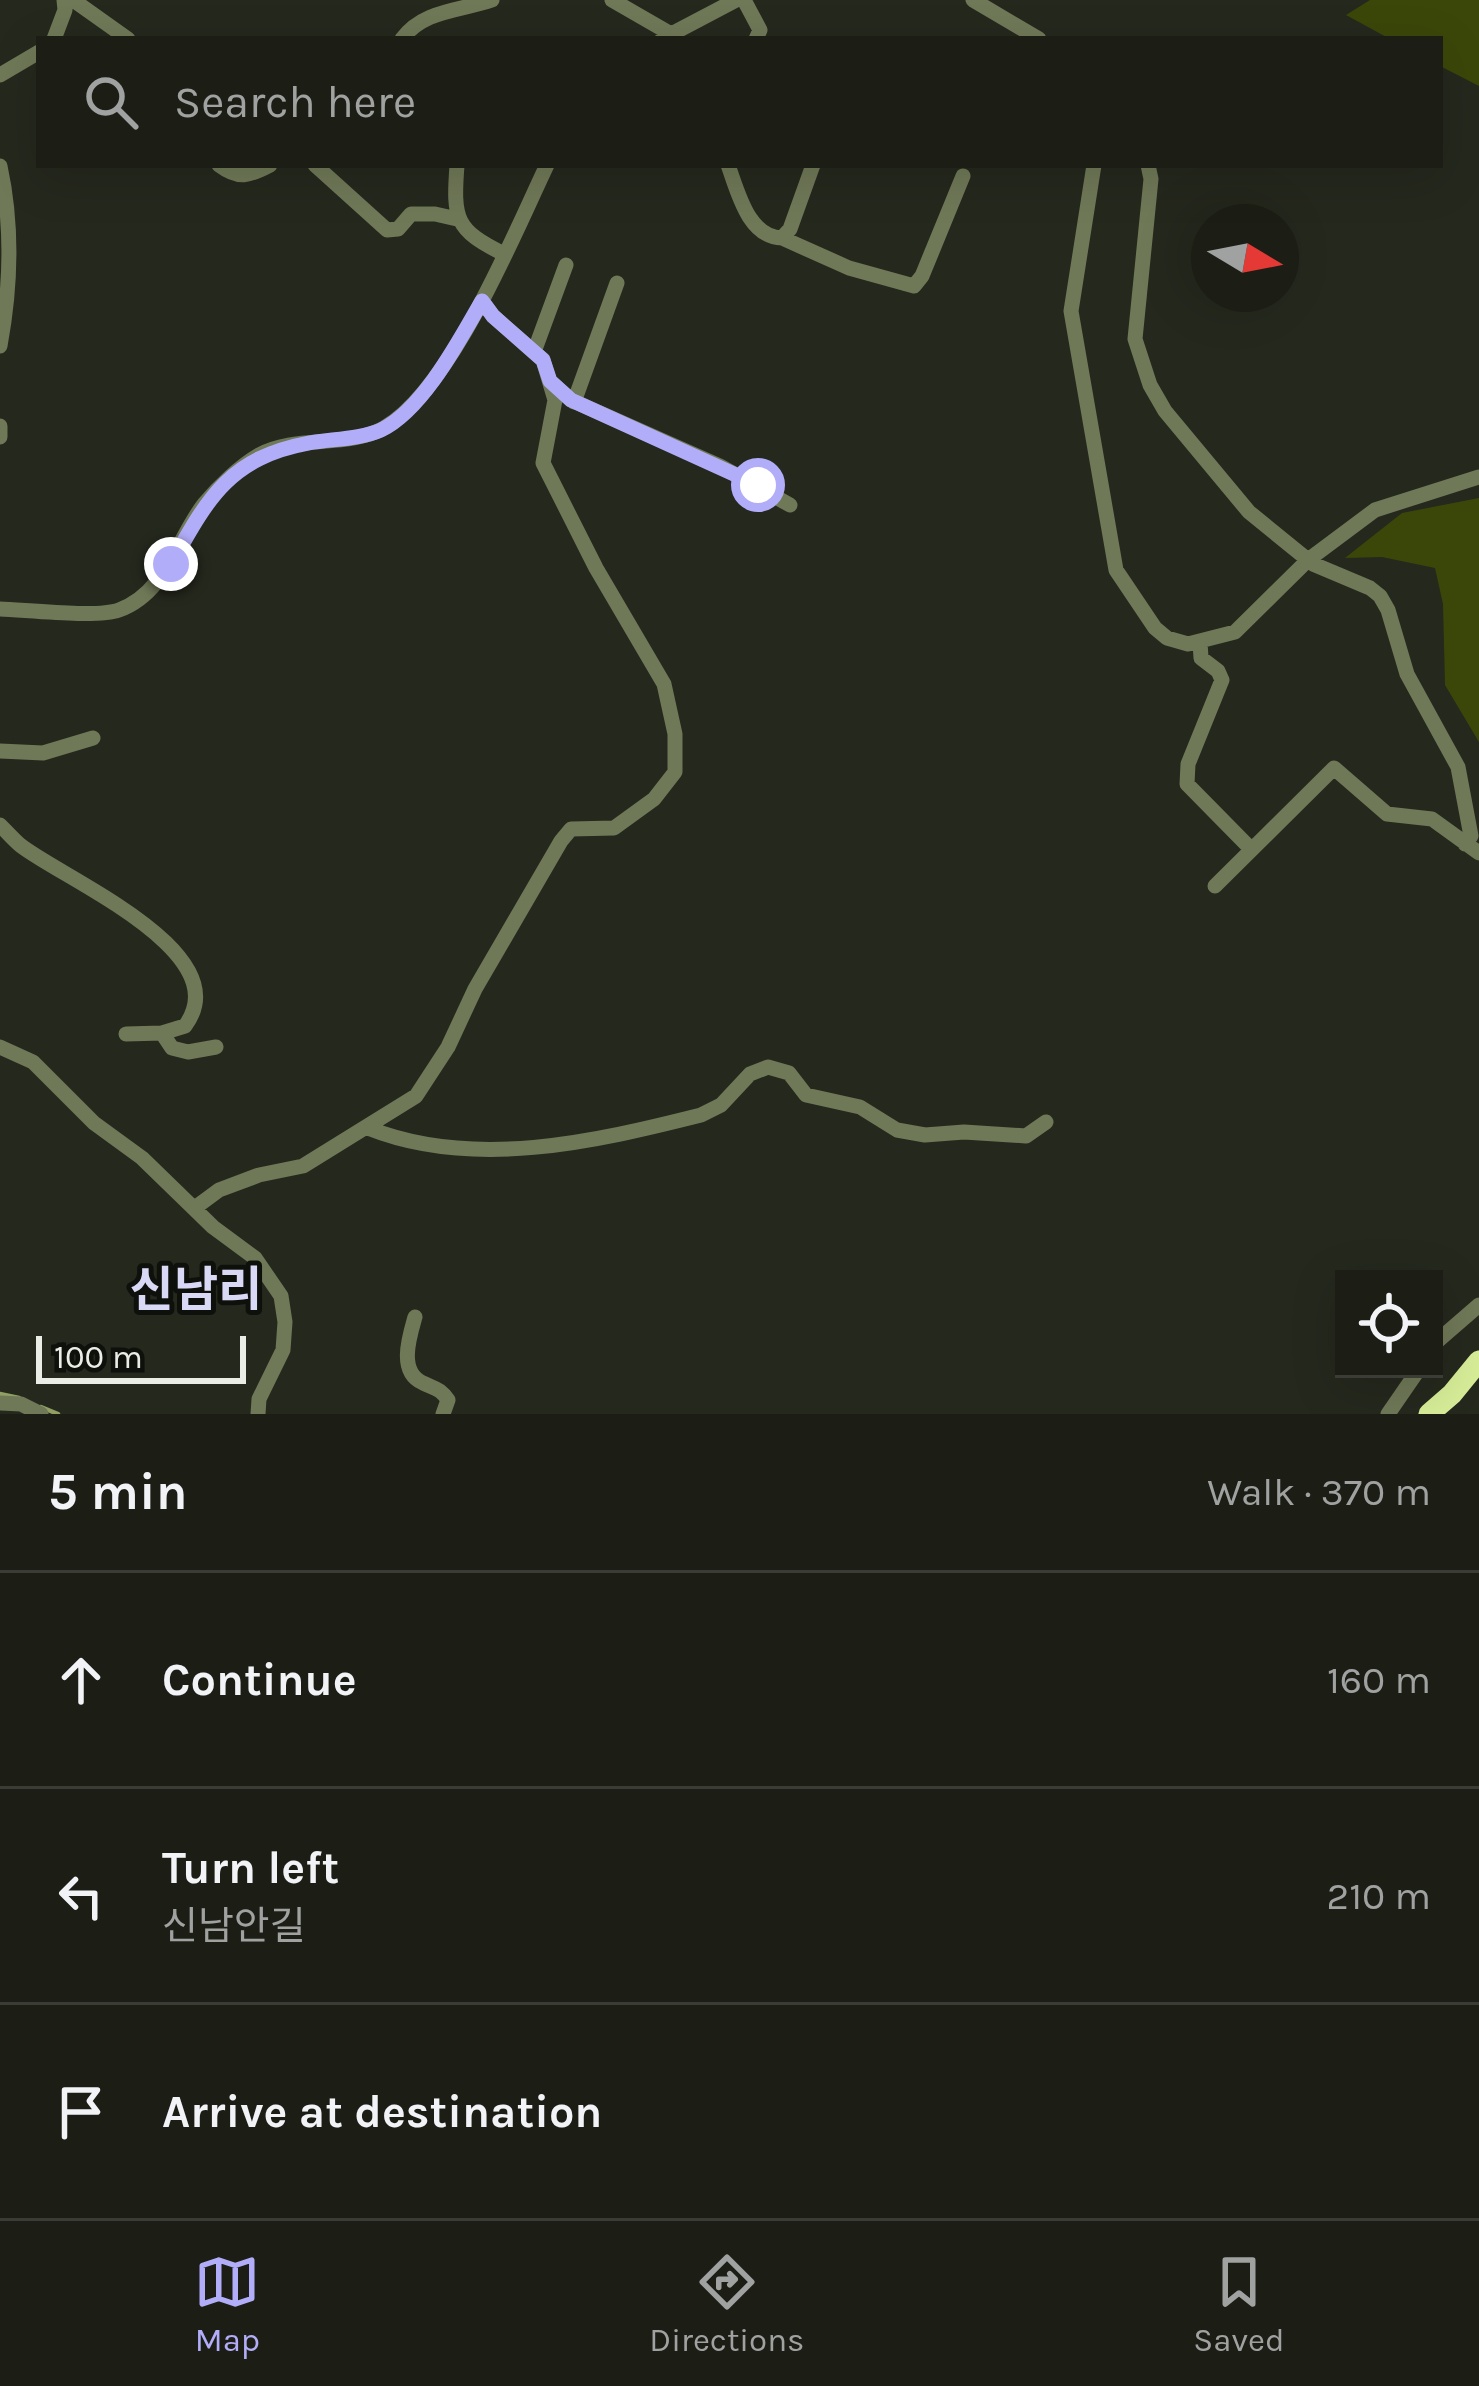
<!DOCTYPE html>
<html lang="en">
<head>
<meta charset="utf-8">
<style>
  :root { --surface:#1c1e16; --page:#25271f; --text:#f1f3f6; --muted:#a0a2a1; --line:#3a3c35; --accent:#b2adf9 }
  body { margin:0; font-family:Karla,"Noto Sans KR",sans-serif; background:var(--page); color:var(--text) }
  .controls { position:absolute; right:36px; bottom:36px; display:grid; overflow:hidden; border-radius:0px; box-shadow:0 12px 48px #0002 }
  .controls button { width:108px; height:108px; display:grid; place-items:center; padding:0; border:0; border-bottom:3px solid var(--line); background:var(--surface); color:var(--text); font:60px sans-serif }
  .compass { position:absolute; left:1191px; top:204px; width:108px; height:108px; border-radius:50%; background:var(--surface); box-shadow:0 12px 48px #0002; rotate:100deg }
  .scale { position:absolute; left:36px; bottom:30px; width:210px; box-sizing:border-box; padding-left:12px; border:6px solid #eaede5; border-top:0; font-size:33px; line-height:42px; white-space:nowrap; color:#eaede5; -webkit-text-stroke:9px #0e100b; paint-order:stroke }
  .stop { position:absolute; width:36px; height:36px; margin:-27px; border:9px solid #b2adf9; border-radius:50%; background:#fff }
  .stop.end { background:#b2adf9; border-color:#fff; box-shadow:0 3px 12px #0008 }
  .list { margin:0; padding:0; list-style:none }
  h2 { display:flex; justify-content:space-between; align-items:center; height:156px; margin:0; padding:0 48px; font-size:51px }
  h2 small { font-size:39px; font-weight:400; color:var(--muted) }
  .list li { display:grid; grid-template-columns:78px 1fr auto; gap:36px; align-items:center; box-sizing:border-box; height:216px; padding:0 48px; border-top:3px solid var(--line) }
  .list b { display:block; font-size:45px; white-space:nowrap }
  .list p { margin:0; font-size:39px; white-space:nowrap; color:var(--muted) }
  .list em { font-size:39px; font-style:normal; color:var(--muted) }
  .icon { flex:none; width:66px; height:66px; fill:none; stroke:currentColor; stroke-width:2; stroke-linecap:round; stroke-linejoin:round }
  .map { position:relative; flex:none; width:1479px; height:1414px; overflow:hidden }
  .search { position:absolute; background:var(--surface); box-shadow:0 12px 48px #0002; left:36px; right:36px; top:36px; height:132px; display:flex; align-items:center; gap:30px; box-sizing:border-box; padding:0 42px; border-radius:0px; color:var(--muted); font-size:45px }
  .sheet { height:804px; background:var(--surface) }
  nav { display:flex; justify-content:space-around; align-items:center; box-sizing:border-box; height:168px; border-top:3px solid var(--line); background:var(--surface); font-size:33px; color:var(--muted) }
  nav a { display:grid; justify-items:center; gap:6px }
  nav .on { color:var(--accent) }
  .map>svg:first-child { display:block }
</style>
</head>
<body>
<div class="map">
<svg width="1479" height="1414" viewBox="0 0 1479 1414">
  <rect width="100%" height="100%" fill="#25281d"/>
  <path fill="#3b4709" d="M 1370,0 L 1479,0 L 1479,86 L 1440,66 L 1440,39 L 1390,39 L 1346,15 Z
    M 1479,498 L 1479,742 L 1445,685 L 1443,604 L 1435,568 L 1382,557 L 1345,558 L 1402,513 Z"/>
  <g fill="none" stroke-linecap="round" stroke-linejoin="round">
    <path stroke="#929f62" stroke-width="4.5" d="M 0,1394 L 19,1398
      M 41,1407 L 58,1414"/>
    <path stroke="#6f7857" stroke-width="15" d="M 73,0 L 128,39
      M 612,0 L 671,34
      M 744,0 L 760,30 L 756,39
      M 973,0 L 1039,39
      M 54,39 L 65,10 L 64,0
      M 402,39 C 423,10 460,11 492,0
      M 662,39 L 736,0
      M 0,75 L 39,52
      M 219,165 C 239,180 249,176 270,165
      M 315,165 L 387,230 L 398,229 L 411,214 L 435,214 L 457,219
      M 457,165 C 453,219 455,230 504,254
      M 728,165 C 738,192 748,237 782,238 L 790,229 L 813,165
      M 1094,165 L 1071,311 L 1116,570 L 1155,628 L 1167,638 L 1188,644 L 1235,632 L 1308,560 L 1375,510 L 1479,477
      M 1148,165 L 1151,179 L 1135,339 L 1150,385 L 1165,411 L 1249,512 L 1313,564 L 1370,588 L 1380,596 L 1388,610 L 1407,674 L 1458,767 L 1471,836 L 1465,844
      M 0,166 C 13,226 11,286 0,346
      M 782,238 L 849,268 L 914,286 L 922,276 L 963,176
      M 534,352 L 566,265
      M 552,383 L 571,400 L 720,466 L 790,505
      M 574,402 L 617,283
      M 0,426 L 0,437
      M 0,609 C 27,610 97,618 119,610 C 166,593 177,539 204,504 C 218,487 240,466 259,455 C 295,435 348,448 384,428 C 452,388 513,236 547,165
      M 1200,642 L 1201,658 L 1218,671 L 1222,680 L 1188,764 L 1187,784 L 1251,849
      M 0,751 L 43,753 L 93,738
      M 0,825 C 6,831 13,839 20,845 C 63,879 240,952 185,1026 L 162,1033 L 126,1034
      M 1215,886 L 1334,768 L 1387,814 L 1432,819 L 1479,853
      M 162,1033 L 172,1048 L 188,1052 L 216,1047
      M 0,1047 L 33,1062 L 94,1123 L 142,1158 L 213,1227 L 255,1258 L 281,1296 L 285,1322 L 283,1350 L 259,1399 L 258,1414
      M 368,1128 C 473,1170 594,1142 701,1115 L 721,1105 L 750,1074 L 768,1067 L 789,1073 L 806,1095 L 860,1107 L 897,1130 L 925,1135 L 964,1132 L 1026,1136 L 1046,1122
      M 196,1207 L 219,1190 L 259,1175 L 303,1166 L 416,1096 L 448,1047 L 475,989 L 561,841 L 571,829 L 614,828 L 654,799 L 675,772 L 675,734 L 664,684 L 596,568 L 543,463 L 555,400 L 543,360 L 493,316 L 482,301
      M 415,1317 C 409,1338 398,1372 423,1383 C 435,1389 440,1388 448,1400 L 443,1414
      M 1434,1344 L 1479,1305
      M 0,1403 L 21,1404 L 41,1414
      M 1388,1414 L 1419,1369"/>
    <path stroke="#d6ec97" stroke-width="21" d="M 1429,1414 L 1452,1394 L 1479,1361"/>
  </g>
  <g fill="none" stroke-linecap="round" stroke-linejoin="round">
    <path stroke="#b2adf9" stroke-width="15" d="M 171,564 C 208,498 229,458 309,443 C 331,439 361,439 381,430 C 423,410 460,339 482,301 L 493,316 L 543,360 L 550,381 L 571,400 L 758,485"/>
  </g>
  <g text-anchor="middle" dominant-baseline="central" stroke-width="10" stroke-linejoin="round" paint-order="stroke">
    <g font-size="48" font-weight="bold" fill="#d9d9f6" stroke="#0e100b">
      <text x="196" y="1290">신남리</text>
    </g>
  </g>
</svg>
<div class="controls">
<button><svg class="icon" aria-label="locate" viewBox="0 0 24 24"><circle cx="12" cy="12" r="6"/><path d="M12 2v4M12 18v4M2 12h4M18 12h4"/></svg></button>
</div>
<svg class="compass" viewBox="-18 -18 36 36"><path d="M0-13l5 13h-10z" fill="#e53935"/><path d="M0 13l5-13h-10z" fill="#a0a2a1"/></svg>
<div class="scale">100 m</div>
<div class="stop" style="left:758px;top:485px"></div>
<div class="stop end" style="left:171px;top:564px"></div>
<div class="search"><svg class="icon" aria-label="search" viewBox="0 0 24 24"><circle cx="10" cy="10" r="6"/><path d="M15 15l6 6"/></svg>Search here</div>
</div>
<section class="sheet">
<h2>5 min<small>Walk · 370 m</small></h2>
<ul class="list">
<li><svg class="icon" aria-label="ahead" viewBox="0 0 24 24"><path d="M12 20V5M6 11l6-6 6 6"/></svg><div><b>Continue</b></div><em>160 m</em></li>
<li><svg class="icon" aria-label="left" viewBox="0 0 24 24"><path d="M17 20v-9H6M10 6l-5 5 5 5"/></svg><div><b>Turn left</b><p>신남안길</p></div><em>210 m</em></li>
<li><svg class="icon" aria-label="arrive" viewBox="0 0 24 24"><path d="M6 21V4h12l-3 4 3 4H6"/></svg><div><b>Arrive at destination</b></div></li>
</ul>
</section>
<nav>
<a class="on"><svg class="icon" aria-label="map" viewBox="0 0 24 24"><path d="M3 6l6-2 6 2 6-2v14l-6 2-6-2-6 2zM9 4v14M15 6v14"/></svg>Map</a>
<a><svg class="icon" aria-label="directions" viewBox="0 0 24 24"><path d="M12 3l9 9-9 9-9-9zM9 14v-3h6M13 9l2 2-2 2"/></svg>Directions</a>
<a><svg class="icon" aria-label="saved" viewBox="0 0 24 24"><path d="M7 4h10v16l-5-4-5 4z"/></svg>Saved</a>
</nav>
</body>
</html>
